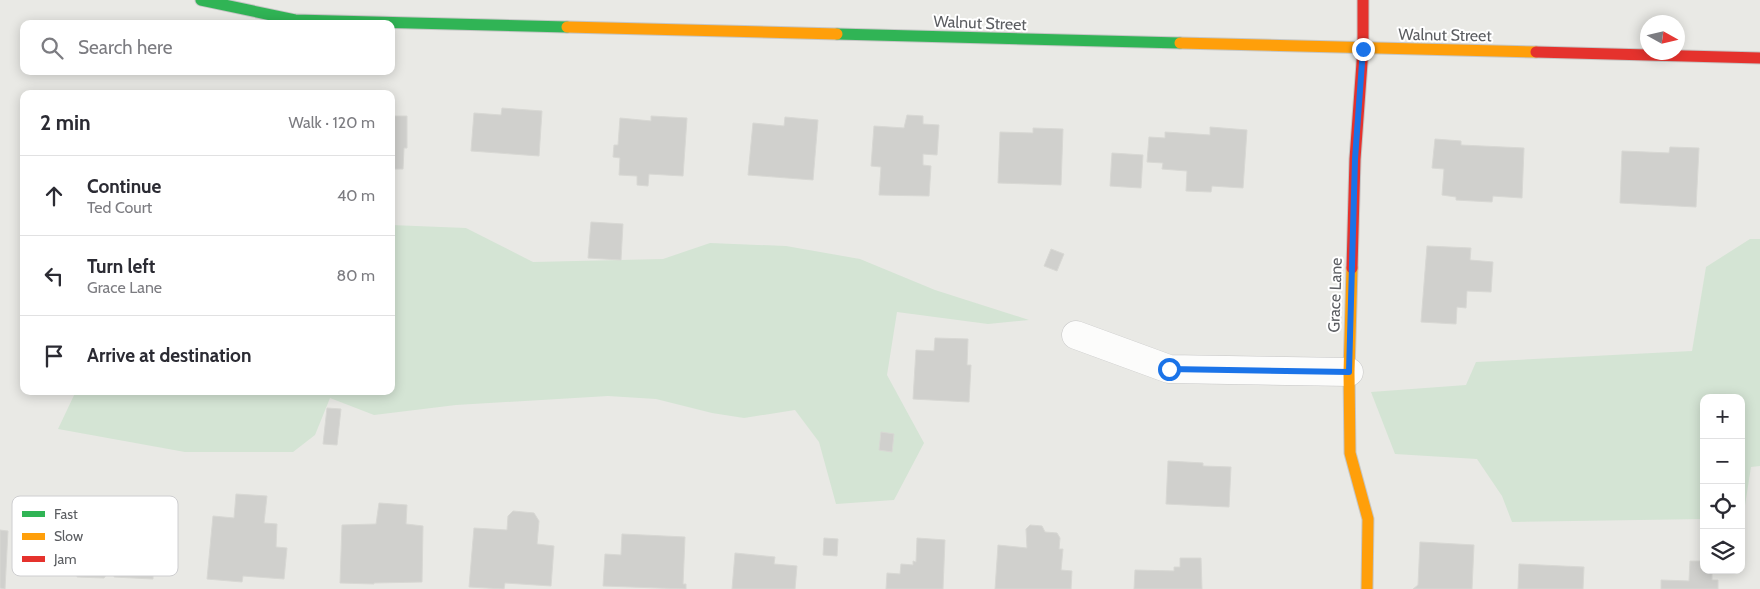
<!DOCTYPE html>
<html lang="en">
<head>
<meta charset="utf-8">
<style>
  :root { --surface:#fff; --page:#f7f7f7; --text:#2b2b33; --muted:#7c7c81; --line:#e1e1e2 }
  body { margin:0; font-family:Cabin,sans-serif; background:var(--page); color:var(--text) }
  .controls { position:absolute; right:15px; bottom:15px; display:grid; overflow:hidden; border-radius:10px; box-shadow:0 2px 12px #0003 }
  .controls button { width:45px; height:45px; display:grid; place-items:center; padding:0; border:0; border-bottom:1px solid var(--line); background:var(--surface); color:var(--text); font:25px sans-serif }
  .compass { position:absolute; left:1640px; top:15px; width:45px; height:45px; border-radius:50%; background:var(--surface); box-shadow:0 2px 12px #0003; rotate:98deg }
  .stop { position:absolute; width:15px; height:15px; margin:-11px; border:4px solid #1a73e8; border-radius:50%; background:#fff }
  .stop.end { background:#1a73e8; border-color:#fff; box-shadow:0 1px 5px #0008 }
  .list { margin:0; padding:0; list-style:none }
  h2 { display:flex; justify-content:space-between; align-items:center; height:65px; margin:0; padding:0 20px; font-size:21px }
  h2 small { font-size:16px; font-weight:400; color:var(--muted) }
  .list li { display:grid; grid-template-columns:32px 1fr auto; gap:15px; align-items:center; box-sizing:border-box; height:80px; padding:0 20px; border-top:1px solid var(--line) }
  .list b { display:block; font-size:19px; white-space:nowrap }
  .list p { margin:0; font-size:16px; white-space:nowrap; color:var(--muted) }
  .list em { font-size:16px; font-style:normal; color:var(--muted) }
  .icon { flex:none; width:28px; height:28px; fill:none; stroke:currentColor; stroke-width:2; stroke-linecap:round; stroke-linejoin:round }
  .map { position:relative; flex:none; width:1760px; height:589px; overflow:hidden }
  .search { position:absolute; background:var(--surface); box-shadow:0 2px 12px #0003; left:20px; top:20px; width:375px; height:55px; display:flex; align-items:center; gap:12px; box-sizing:border-box; padding:0 18px; border-radius:10px; color:var(--muted); font-size:19px }
  .panel { position:absolute; background:var(--surface); box-shadow:0 2px 12px #0003; left:20px; top:90px; width:375px; height:305px; border-radius:10px }
  .map>svg:first-child { display:block }
</style>
</head>
<body>
<div class="map">
<svg width="1760" height="589" viewBox="0 0 1760 589">
  <rect width="100%" height="100%" fill="#e9e9e5"/>
  <path fill="#d4e4d4" d="M 391,225 L 466,228 L 533,262 L 663,259 L 710,243 L 786,246 L 860,259 L 935,290 L 1029,320 L 988,324 L 897,312 L 887,375 L 924,443 L 894,500 L 836,504 L 819,442 L 795,410 L 744,418 L 712,413 L 656,399 L 608,396 L 456,405 L 374,415 L 330,398 L 315,435 L 293,452 L 185,452 L 58,429 L 76,391 L 391,391 Z
    M 1750,239 L 1760,239 L 1760,466 L 1751,467 L 1743,518 L 1741,398 L 1704,398 L 1704,519 L 1512,522 L 1502,496 L 1477,459 L 1395,454 L 1371,392 L 1466,385 L 1476,362 L 1692,351 L 1706,267 Z"/>
  <path fill="#d0d0cd" stroke="#d8d8d4" d="M 502,108 L 542,111 L 539,156 L 471,151 L 474,113 L 501,115 Z
    M 907,115 L 923,116 L 923,124 L 939,125 L 937,155 L 923,154 L 923,165 L 931,166 L 929,196 L 879,195 L 881,167 L 871,166 L 874,126 L 904,128 Z
    M 391,116 L 407,116 L 407,148 L 404,148 L 403,169 L 391,169 Z
    M 651,116 L 687,118 L 683,176 L 649,174 L 648,186 L 637,185 L 637,176 L 619,175 L 620,158 L 613,157 L 614,145 L 618,145 L 620,118 L 651,121 Z
    M 785,117 L 818,120 L 813,180 L 748,175 L 753,123 L 784,126 Z
    M 1210,127 L 1247,130 L 1243,188 L 1212,186 L 1211,192 L 1186,191 L 1187,171 L 1162,169 L 1163,163 L 1147,162 L 1149,137 L 1165,138 L 1165,132 L 1210,135 Z
    M 1033,128 L 1063,129 L 1061,185 L 998,183 L 1000,132 L 1033,133 Z
    M 1435,139 L 1461,141 L 1461,145 L 1524,148 L 1522,198 L 1493,196 L 1492,202 L 1456,200 L 1456,197 L 1442,195 L 1444,169 L 1432,168 Z
    M 1670,147 L 1699,148 L 1696,207 L 1620,203 L 1622,151 L 1669,153 Z
    M 1112,153 L 1143,155 L 1141,188 L 1110,186 Z
    M 591,222 L 623,224 L 621,260 L 588,258 Z
    M 1427,246 L 1471,248 L 1470,260 L 1493,262 L 1491,292 L 1467,291 L 1466,308 L 1457,307 L 1456,324 L 1421,322 Z
    M 1051,249 L 1064,254 L 1057,271 L 1044,266 Z
    M 935,338 L 968,339 L 967,365 L 971,365 L 969,402 L 913,399 L 916,350 L 934,351 Z
    M 327,408 L 341,409 L 337,445 L 323,444 Z
    M 881,432 L 894,434 L 892,452 L 879,450 Z
    M 1168,461 L 1203,463 L 1203,466 L 1231,467 L 1229,507 L 1166,504 Z
    M 236,494 L 267,496 L 264,523 L 277,524 L 276,547 L 287,548 L 284,579 L 243,576 L 242,582 L 207,579 L 213,516 L 234,518 Z
    M 379,503 L 407,505 L 406,524 L 423,526 L 422,582 L 374,583 L 374,584 L 340,583 L 342,525 L 376,524 Z
    M 513,511 L 534,513 L 539,521 L 537,544 L 554,546 L 551,586 L 505,583 L 504,589 L 469,587 L 474,528 L 507,530 L 508,516 Z
    M 117,522 L 138,523 L 138,528 L 154,529 L 153,579 L 114,577 L 114,574 L 107,574 L 104,578 L 77,577 L 78,539 L 117,540 Z
    M 1030,525 L 1042,526 L 1045,532 L 1057,533 L 1060,538 L 1059,549 L 1063,549 L 1061,570 L 1072,571 L 1071,589 L 995,589 L 998,545 L 1027,548 L 1026,529 Z
    M 0,530 L 8,531 L 5,589 L 0,588 Z
    M 622,534 L 685,537 L 683,584 L 686,584 L 686,589 L 603,586 L 605,554 L 621,555 Z
    M 824,538 L 838,539 L 837,556 L 823,555 Z
    M 917,538 L 945,540 L 943,589 L 886,589 L 887,573 L 900,574 L 901,564 L 913,565 L 913,561 L 916,562 Z
    M 1420,542 L 1474,545 L 1472,589 L 1413,589 L 1418,585 Z
    M 735,553 L 775,557 L 774,564 L 797,566 L 795,589 L 732,589 Z
    M 1180,558 L 1201,558 L 1202,589 L 1134,589 L 1135,570 L 1174,571 L 1174,567 L 1180,567 Z
    M 1690,561 L 1704,561 L 1704,570 L 1712,570 L 1712,580 L 1718,580 L 1718,589 L 1661,589 L 1661,580 L 1689,581 Z
    M 1519,564 L 1584,567 L 1583,589 L 1518,589 Z"/>
  <g fill="none" stroke-linecap="round" stroke-linejoin="round">
    <g stroke="#c7c7c7" stroke-width="29">
      <path id="street" d="M 1076,335 L 1169,369 L 1349,372"/>
    </g>
    <g stroke="#c5c6c5" stroke-width="13">
      <path id="fast" d="M 201,0 L 295,20 L 567,27
        M 837,34 L 1180,43"/>
    </g>
    <g stroke="#c5c6c5" stroke-width="13">
      <path id="slow" d="M 567,27 L 837,34
        M 1180,43 L 1536,52
        M 1352,268 L 1349,372 L 1350,453 L 1368,519 L 1367,589"/>
    </g>
    <g stroke="#c5c6c5" stroke-width="13">
      <path id="jam" d="M 1536,52 L 1760,58
        M 1352,268 L 1355,159 L 1363,49 L 1363,0"/>
    </g>
    <use href="#street" stroke="#fcfcfb" stroke-width="28"/>
    <use href="#fast" stroke="#30b455" stroke-width="11"/>
    <use href="#slow" stroke="#ff9f0a" stroke-width="11"/>
    <use href="#jam" stroke="#e5322d" stroke-width="11"/>
  </g>
  <g fill="none" stroke-linecap="round" stroke-linejoin="round">
    <path stroke="#1a73e8" stroke-width="6" d="M 1169,369 L 1349,372 L 1355,159 L 1363,49"/>
  </g>
  <g text-anchor="middle" dominant-baseline="central" stroke-width="4" stroke-linejoin="round" paint-order="stroke">
    <g font-size="16" fill="#5b5d61" stroke="#fff">
      <text transform="translate(980 23) rotate(2)">Walnut Street</text>
      <text transform="translate(1445 35) rotate(1)">Walnut Street</text>
      <text transform="translate(1335 295) rotate(-88)">Grace Lane</text>
    </g>
  </g>
  <rect x="12" y="496" width="166" height="80" rx="8" fill="#fff" stroke="#ceced0" stroke-width="1"/>
  <rect x="22" y="511" width="23" height="6" fill="#30b455"/>
  <rect x="22" y="533" width="23" height="7" fill="#ff9f0a"/>
  <rect x="22" y="556" width="23" height="6" fill="#e5322d"/>
  <g font-size="14" fill="#5b5d61">
    <text x="54" y="519">Fast</text>
    <text x="54" y="541">Slow</text>
    <text x="54" y="564">Jam</text>
  </g>
</svg>
<div class="controls">
<button>+</button>
<button>−</button>
<button><svg class="icon" aria-label="locate" viewBox="0 0 24 24"><circle cx="12" cy="12" r="6"/><path d="M12 2v4M12 18v4M2 12h4M18 12h4"/></svg></button>
<button><svg class="icon" aria-label="layers" viewBox="0 0 24 24"><path d="M12 4l9 5-9 5-9-5zM3 14l9 5 9-5"/></svg></button>
</div>
<svg class="compass" viewBox="-18 -18 36 36"><path d="M0-13l5 13h-10z" fill="#e53935"/><path d="M0 13l5-13h-10z" fill="#7c7c81"/></svg>
<div class="stop" style="left:1169px;top:369px"></div>
<div class="stop end" style="left:1363px;top:49px"></div>
<div class="search"><svg class="icon" aria-label="search" viewBox="0 0 24 24"><circle cx="10" cy="10" r="6"/><path d="M15 15l6 6"/></svg>Search here</div>
<section class="panel">
<h2>2 min<small>Walk · 120 m</small></h2>
<ul class="list">
<li><svg class="icon" aria-label="ahead" viewBox="0 0 24 24"><path d="M12 20V5M6 11l6-6 6 6"/></svg><div><b>Continue</b><p>Ted Court</p></div><em>40 m</em></li>
<li><svg class="icon" aria-label="left" viewBox="0 0 24 24"><path d="M17 20v-9H6M10 6l-5 5 5 5"/></svg><div><b>Turn left</b><p>Grace Lane</p></div><em>80 m</em></li>
<li><svg class="icon" aria-label="arrive" viewBox="0 0 24 24"><path d="M6 21V4h12l-3 4 3 4H6"/></svg><div><b>Arrive at destination</b></div></li>
</ul>
</section>
</div>
</body>
</html>
